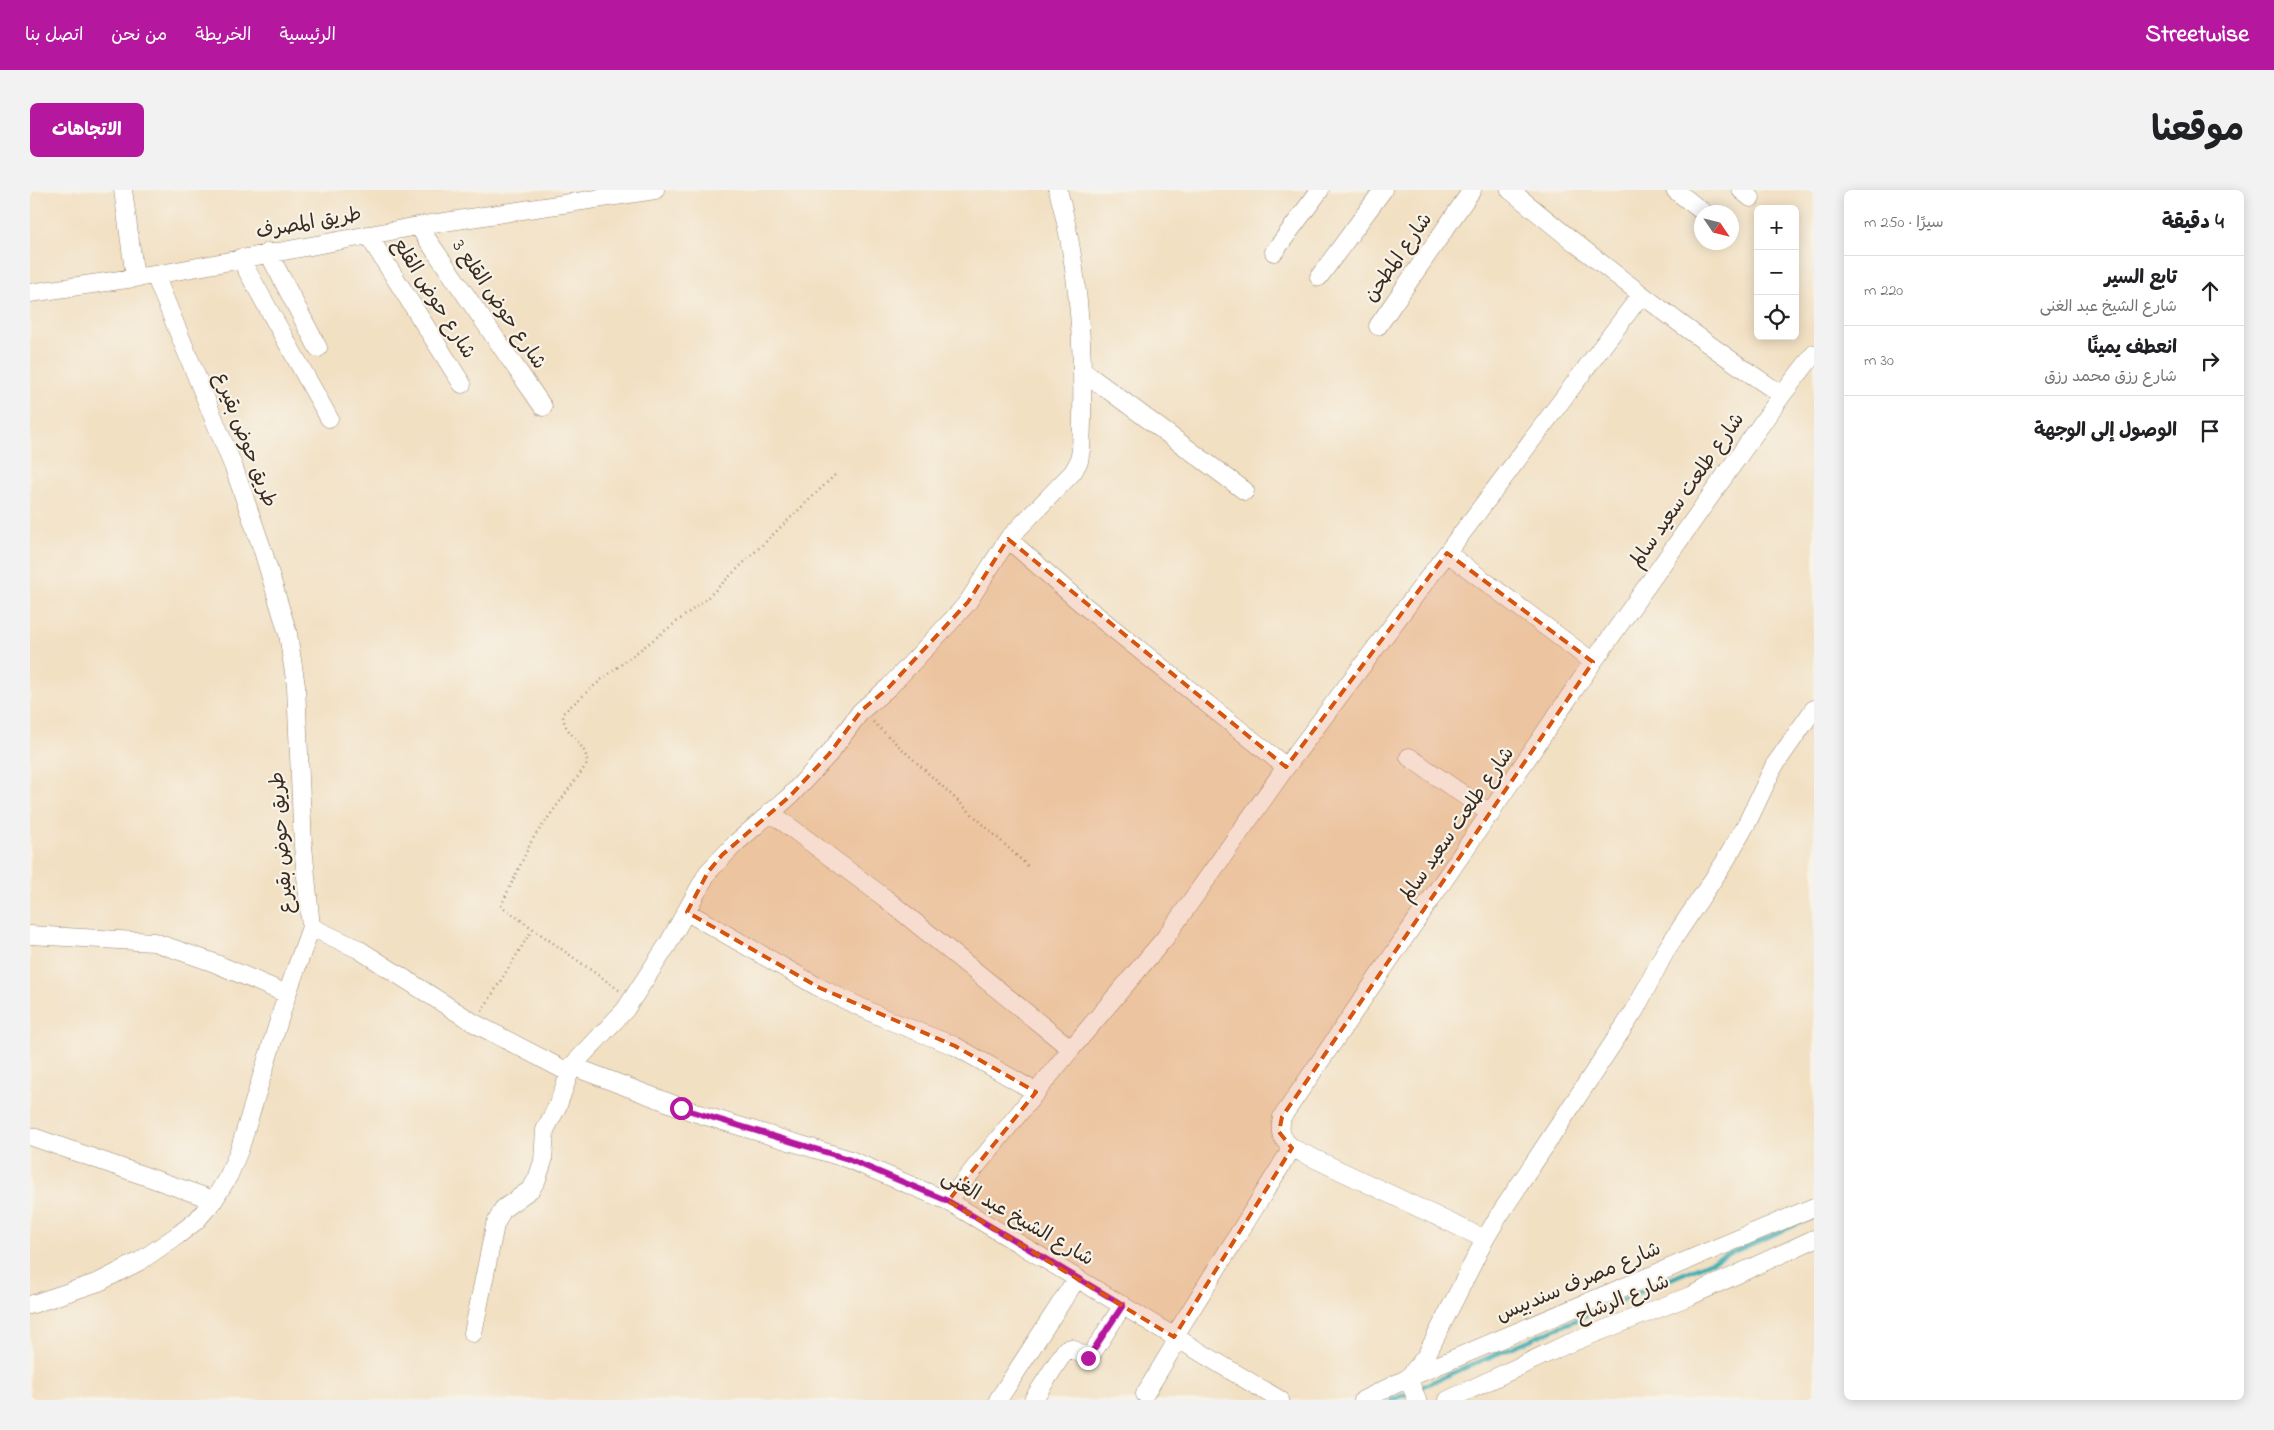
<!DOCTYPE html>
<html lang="ar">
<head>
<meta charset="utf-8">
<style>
  :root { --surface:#fff; --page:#f2f2f2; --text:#202124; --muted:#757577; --line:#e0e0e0; --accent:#b5179e }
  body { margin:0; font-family:"Indie Flower","Playpen Sans Arabic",sans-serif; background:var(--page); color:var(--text); direction:rtl }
  .controls { position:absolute; right:15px; top:15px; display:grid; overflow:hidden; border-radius:8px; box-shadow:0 2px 12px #0003 }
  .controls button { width:45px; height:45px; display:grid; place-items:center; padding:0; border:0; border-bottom:1px solid var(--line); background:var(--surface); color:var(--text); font:25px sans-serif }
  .compass { position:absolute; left:1664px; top:15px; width:45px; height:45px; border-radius:50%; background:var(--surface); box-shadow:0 2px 12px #0003; rotate:125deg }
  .stop { position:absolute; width:15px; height:15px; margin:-11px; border:4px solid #b5179e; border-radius:50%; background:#fff }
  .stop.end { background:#b5179e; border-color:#fff; box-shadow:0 1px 5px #0008 }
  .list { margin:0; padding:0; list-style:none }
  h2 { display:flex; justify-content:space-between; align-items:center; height:65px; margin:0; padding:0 20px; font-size:21px }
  h2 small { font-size:16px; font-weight:400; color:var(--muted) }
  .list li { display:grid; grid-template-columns:32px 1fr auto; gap:15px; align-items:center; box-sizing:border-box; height:70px; padding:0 20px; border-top:1px solid var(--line) }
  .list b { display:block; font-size:19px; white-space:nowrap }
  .list p { margin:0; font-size:16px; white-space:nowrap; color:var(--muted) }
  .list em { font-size:16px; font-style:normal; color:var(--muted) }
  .icon { flex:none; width:28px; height:28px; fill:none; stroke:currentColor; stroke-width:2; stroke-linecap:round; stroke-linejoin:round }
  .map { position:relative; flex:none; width:1784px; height:1210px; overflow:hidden; direction:ltr; border-radius:8px }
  header { display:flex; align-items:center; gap:30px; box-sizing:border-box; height:70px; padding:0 25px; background:var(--accent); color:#fff }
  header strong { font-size:24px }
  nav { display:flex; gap:28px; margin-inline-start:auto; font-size:18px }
  .intro { display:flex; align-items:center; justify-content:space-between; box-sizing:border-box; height:120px; padding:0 30px }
  h1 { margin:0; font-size:35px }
  .button { padding:12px 22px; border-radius:8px; background:var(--accent); color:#fff; font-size:18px; font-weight:700 }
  main { display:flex; gap:30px; padding:0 30px }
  aside { flex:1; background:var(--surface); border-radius:8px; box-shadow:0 2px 12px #0003 }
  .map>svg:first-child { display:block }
</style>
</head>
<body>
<header>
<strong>Streetwise</strong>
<nav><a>الرئيسية</a><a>الخريطة</a><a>من نحن</a><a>اتصل بنا</a></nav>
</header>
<div class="intro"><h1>موقعنا</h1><a class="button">الاتجاهات</a></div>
<main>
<aside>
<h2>4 دقيقة<small>سيرًا · 250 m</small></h2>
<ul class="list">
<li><svg class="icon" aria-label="ahead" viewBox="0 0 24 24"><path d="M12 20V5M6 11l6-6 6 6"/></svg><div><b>تابع السير</b><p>شارع الشيخ عبد الغنى</p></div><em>220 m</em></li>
<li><svg class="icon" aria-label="right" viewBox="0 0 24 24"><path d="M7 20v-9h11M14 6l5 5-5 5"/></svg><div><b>انعطف يمينًا</b><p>شارع رزق محمد رزق</p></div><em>30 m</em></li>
<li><svg class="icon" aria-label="arrive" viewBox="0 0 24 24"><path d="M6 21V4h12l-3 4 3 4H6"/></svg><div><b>الوصول إلى الوجهة</b></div></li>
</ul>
</aside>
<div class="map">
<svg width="1784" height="1210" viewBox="0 0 1784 1210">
  <rect width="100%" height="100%" fill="#f7f3e8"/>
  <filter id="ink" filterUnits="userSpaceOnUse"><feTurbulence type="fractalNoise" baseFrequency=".02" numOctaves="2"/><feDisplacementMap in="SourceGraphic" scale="10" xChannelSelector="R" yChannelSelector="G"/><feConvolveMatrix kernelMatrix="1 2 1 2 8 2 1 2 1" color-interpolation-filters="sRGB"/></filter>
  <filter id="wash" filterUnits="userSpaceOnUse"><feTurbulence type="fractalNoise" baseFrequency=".0096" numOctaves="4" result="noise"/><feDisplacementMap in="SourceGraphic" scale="20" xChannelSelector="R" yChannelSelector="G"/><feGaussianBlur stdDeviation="1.12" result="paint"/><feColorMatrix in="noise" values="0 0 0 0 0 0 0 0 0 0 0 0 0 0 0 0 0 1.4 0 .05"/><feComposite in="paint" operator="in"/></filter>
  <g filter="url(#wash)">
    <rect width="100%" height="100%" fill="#f2e0c3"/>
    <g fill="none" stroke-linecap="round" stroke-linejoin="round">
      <path stroke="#3cadb4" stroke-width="4.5" d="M 1386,1199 L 1784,1027
        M 1362,1210 L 1379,1203"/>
    </g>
  </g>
  <g filter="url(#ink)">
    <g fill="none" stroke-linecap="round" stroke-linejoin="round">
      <g stroke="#968570" stroke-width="19">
        <path id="minor" d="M 93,0 L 105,88
          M 1480,0 C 1568,72 1657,142 1752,205
          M 1645,0 L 1673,22
          M 1711,0 L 1721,8
          M 388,36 L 513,217
          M 338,45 L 432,194
          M 238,62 L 288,158
          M 1244,62 L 1290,0
          M 210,68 L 299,228
          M 1289,87 L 1353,0
          M 0,103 L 125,85 L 388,36 L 625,0
          M 1348,136 L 1442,0
          M 1054,182 L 1215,301
          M 978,349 L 1051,413 L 1256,577
          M 1417,363 L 1563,472
          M 1379,567 L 1461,624
          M 740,622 L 855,708 L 1041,859
          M 657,722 L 790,798 L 858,830 L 925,856 L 1006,902
          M 281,737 L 328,759 L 444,833 L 536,881 L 542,876 L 595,820 L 638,754 L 678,682 L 707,652 L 760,606 L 799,564 L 831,521 L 859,497 L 924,428 L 938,412 L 978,349 L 1043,282 L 1049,271 L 1051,260 C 1055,173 1051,84 1028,0
          M 0,745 L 124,752 L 182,772 L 257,804
          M 542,876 L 666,923 L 818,969 L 918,1011 L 1250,1210
          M 0,946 L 184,1010
          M 918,1011 L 1041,859 L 1135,748 L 1256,577 L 1611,105
          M 1455,1049 L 1262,958 C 1250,947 1249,942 1252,927 L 1563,472 L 1752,205 L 1784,164
          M 0,1115 L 69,1092 L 110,1071 L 148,1045 L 166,1031 L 184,1010 L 199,985 L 210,958 L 257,804 L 281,737 L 273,656 L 266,496 L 258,444 L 233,361 L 204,278 L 125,85
          M 443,1143 L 465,1035 L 473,1019 L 501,999 L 507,989 L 513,971 L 515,940 L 528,915 L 542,876
          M 1144,1147 L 1262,958
          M 1115,1204 L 1148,1149
          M 968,1210 L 1047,1088
          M 1003,1210 L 1036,1159 L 1041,1158 L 1057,1168 L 1060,1167 L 1093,1115
          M 1333,1210 L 1378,1188 L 1784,1017
          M 1387,1210 L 1378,1188 L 1396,1166 L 1455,1049 L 1468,1027 L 1605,820 L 1636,760 L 1694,673 L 1718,631 L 1744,576 L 1784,519
          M 1418,1210 L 1535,1155 L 1660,1106 L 1784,1049"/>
      </g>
      <path stroke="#968570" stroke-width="2.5" stroke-dasharray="1 4" stroke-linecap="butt" d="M 843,532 L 1000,678
        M 589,800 L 471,716 L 502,650 L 557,574 C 558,552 532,545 533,523 L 571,490 L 675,410 L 807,283
        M 452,821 L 502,740"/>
      <use href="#minor" stroke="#fff" stroke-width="18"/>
    </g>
  </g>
  <g fill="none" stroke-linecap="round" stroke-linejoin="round" filter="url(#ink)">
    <path stroke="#b5179e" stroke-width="6" d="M 651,918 L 818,969 L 918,1011 L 1093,1115 L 1058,1168"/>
  </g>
  <path fill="#d7540e" fill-opacity="0.2" stroke="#d7540e" stroke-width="4" stroke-dasharray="10 6" stroke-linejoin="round" d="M 978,349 L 1256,577 L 1417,363 L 1563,472 L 1252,927 L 1249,942 L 1262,958 L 1144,1147 L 918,1011 L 1006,902 L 925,856 L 790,798 L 657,722 L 678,682 L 692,665 L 760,606 L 799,564 L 831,521 L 859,497 L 938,412 Z"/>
  <g text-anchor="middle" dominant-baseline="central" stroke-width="4.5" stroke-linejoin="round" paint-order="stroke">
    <g font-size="20" fill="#3b2a1e" stroke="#f7f3e8">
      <text transform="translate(279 34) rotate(-10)">طريق المصرف</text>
      <text transform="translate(1369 68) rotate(-55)">شارع المطحن</text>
      <text transform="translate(403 109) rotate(58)">شارع حوض القلع</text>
      <text transform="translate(468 115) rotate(56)">شارع حوض القلع 3</text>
      <text transform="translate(214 250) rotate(69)">طريق حوض بقيرع</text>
      <text transform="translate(1658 301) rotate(-55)">شارع طلعت سعيد سالم</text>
      <text transform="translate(1428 635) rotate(-55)">شارع طلعت سعيد سالم</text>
      <text transform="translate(253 653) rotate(-94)">طريق حوض بقيرع</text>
      <text transform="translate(987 1029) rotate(30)">شارع الشيخ عبد الغنى</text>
      <text transform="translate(1549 1093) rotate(-23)">شارع مصرف سندبيس</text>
      <text transform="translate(1593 1110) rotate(-22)">شارع الرشاح</text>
    </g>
  </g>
</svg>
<div class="controls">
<button>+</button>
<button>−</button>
<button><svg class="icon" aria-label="locate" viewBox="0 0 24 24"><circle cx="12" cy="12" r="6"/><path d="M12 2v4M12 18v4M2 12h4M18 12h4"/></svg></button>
</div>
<svg class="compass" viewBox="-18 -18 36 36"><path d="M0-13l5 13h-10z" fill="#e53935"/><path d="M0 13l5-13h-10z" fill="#757577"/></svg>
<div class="stop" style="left:651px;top:918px"></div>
<div class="stop end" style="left:1058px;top:1168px"></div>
</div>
</main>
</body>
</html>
